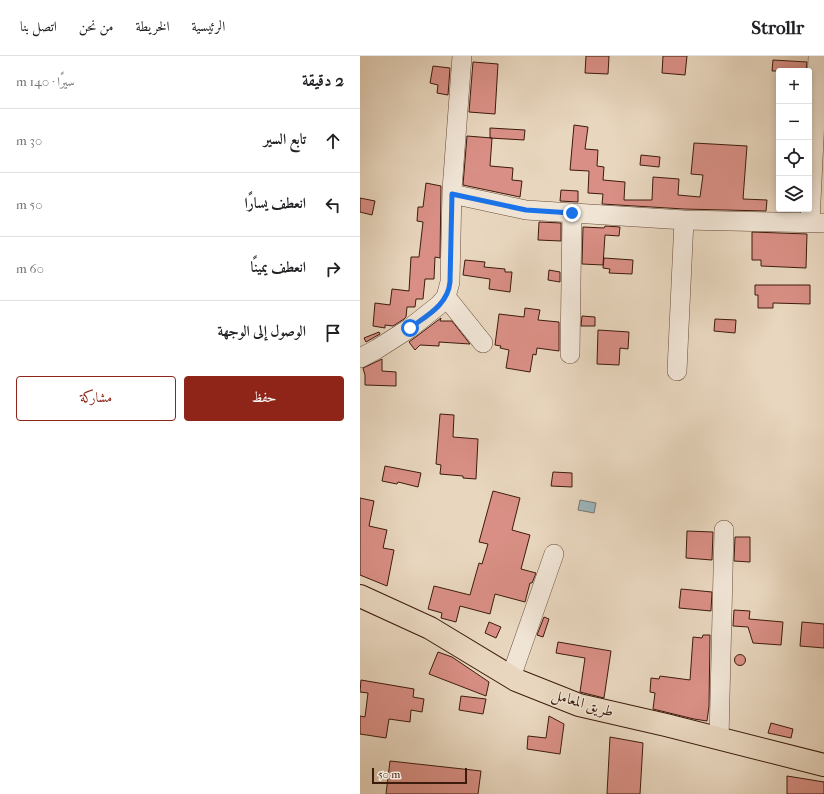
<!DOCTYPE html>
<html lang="ar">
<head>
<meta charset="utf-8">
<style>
  :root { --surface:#fff; --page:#f6f6f6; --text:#202124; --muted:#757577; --line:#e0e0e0; --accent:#8f2418 }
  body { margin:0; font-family:"IM FELL French Canon",Amiri,serif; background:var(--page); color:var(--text); direction:rtl }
  .controls { position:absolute; right:12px; top:12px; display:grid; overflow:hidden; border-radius:4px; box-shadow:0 2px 6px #0003 }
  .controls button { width:36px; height:36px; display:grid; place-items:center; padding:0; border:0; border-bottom:1px solid var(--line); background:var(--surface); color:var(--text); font:20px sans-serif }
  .scale { position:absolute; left:12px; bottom:10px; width:95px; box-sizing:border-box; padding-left:4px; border:2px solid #3d1b0c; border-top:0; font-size:11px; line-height:14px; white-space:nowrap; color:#3d1b0c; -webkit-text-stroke:3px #f0e4d5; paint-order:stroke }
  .stop { position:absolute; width:12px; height:12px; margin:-9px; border:3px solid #1a73e8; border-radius:50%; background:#fff }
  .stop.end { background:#1a73e8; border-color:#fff; box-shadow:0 1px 4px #0008 }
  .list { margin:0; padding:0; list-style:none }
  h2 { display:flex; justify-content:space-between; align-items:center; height:52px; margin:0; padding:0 16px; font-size:17px }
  h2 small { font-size:13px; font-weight:400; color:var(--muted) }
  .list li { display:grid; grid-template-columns:26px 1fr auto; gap:12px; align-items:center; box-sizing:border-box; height:64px; padding:0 16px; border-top:1px solid var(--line) }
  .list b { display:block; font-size:15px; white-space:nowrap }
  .list em { font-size:13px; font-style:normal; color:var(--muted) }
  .actions { display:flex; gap:8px; padding:12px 16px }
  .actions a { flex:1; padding:9px 0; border:1px solid var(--accent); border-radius:4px; text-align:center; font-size:14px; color:var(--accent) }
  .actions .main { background:var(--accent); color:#fff }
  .icon { flex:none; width:22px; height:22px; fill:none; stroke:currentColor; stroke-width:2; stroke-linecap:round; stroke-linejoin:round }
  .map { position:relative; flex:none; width:464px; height:738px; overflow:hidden; direction:ltr }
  header { display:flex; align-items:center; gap:24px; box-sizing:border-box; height:56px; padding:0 20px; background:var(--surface); border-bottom:1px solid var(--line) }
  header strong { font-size:19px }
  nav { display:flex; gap:22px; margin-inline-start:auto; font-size:14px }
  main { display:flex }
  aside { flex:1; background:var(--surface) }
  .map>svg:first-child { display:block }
</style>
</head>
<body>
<header>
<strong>Strollr</strong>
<nav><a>الرئيسية</a><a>الخريطة</a><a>من نحن</a><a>اتصل بنا</a></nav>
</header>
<main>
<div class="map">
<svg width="464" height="738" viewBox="0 0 464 738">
  <rect width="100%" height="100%" fill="#e8d6be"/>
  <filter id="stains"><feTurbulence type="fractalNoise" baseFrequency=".005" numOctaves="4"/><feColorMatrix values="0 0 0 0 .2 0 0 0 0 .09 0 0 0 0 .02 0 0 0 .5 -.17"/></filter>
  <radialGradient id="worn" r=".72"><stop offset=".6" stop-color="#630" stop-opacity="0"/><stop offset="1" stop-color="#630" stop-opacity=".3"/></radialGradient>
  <path fill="#9cb6bc" stroke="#767876" d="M 220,444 L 236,447 L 234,457 L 218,454 Z"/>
  <path fill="#d98f85" stroke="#3d1b0c" d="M 226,0 L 249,0 L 248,18 L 225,17 Z
    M 303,0 L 327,0 L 325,19 L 302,17 Z
    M 413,4 L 447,6 L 446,15 L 412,15 Z
    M 113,6 L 138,8 L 135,58 L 109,56 Z
    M 73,10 L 90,12 L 88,39 L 77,37 L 78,29 L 70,27 Z
    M 214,69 L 228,71 L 225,93 L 238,94 L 237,110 L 244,111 L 243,124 L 265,126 L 264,144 L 292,144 L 293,121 L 319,123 L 318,139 L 340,141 L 343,119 L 331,118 L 334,87 L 387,90 L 383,143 L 407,144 L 406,155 L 324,153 L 242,148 L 243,138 L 228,137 L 229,115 L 210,114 Z
    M 130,72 L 165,74 L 164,84 L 130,82 Z
    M 107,80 L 132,82 L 130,110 L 153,112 L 152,124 L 162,125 L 160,141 L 103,129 Z
    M 281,99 L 300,101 L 299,111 L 280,109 Z
    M 66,127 L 81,130 L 80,202 L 75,201 L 74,223 L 65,223 L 63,243 L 56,243 L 55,251 L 47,251 L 46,261 L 44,263 L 33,270 L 25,269 L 25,272 L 13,270 L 15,247 L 30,249 L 32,233 L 49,235 L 51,201 L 59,201 L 63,166 L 57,165 L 58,151 L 63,151 Z
    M 201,134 L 218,135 L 218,146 L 200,145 Z
    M 0,142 L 15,145 L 12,159 L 0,156 Z
    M 179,166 L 201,167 L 201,185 L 178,184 Z
    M 245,170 L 260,171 L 259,180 L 245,179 L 243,209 L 222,208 L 223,171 L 244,172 Z
    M 392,176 L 447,178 L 446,212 L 401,210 L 401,204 L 392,204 Z
    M 244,202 L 273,204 L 272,218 L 249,217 L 250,213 L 243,212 Z
    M 105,204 L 125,206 L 124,211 L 145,213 L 145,216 L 152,216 L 150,236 L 129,233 L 130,223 L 103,219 Z
    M 189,214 L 200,216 L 200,226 L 188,224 Z
    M 395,229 L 450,229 L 450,248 L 413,247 L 413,252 L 398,252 L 398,239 L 395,239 Z
    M 165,252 L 180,254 L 178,264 L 199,266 L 199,295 L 177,292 L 176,299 L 173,298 L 170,316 L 146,312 L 149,294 L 140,292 L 141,290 L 135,289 L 139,258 L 164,261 Z
    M 222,260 L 235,261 L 235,270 L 221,270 Z
    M 81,262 L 80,265 L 92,265 L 110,288 L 79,286 L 79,290 L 60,289 L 55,294 L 49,286 Z
    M 355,263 L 376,264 L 375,277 L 354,275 Z
    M 238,274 L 269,276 L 268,293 L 260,292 L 259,309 L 237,308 Z
    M 19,276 L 20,278 L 6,286 L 4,282 Z
    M 22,303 L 22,315 L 36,316 L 36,330 L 5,329 L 5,319 L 3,312 Z
    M 80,358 L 94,359 L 93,381 L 118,383 L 116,423 L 103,422 L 103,420 L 80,418 L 81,409 L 76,408 Z
    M 25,410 L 61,417 L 58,431 L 38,426 L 37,428 L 22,425 Z
    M 193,416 L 212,417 L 212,431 L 191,430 Z
    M 133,435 L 160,442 L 152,474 L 170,479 L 161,513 L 176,517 L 172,527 L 170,527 L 165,546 L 135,538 L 130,558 L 100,550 L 96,566 L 81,562 L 82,557 L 68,553 L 74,530 L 110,539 L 119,507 L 122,508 L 128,488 L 119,486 Z
    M 0,442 L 14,445 L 9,470 L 27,474 L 23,492 L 34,494 L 27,530 L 0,519 Z
    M 327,475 L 353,476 L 352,504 L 326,502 Z
    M 375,481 L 390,481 L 390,506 L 374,505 Z
    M 321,533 L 352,536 L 351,555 L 319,552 Z
    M 374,554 L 390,555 L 389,563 L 423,566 L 421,589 L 393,587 L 388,571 L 373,570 Z
    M 184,561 L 189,563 L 183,581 L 177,579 Z
    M 129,566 L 141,571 L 136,582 L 125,577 Z
    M 442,566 L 464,568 L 464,592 L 440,590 Z
    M 343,579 L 350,579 L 349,650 L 347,665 L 334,663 L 293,653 L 295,637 L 290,636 L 291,622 L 299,623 L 300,620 L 330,624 L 333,581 L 342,582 Z
    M 198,586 L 251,595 L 244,642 L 220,636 L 225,602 L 196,597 Z
    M 78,596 L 92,601 L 129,626 L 126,640 L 69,618 Z
    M374.5 604a5.5 5.5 0 1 1 11 0a5.5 5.5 0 1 1-11 0Z
    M 1,624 L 54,633 L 53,641 L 64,643 L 62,656 L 51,654 L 50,666 L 29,663 L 26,682 L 0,678 L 0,660 L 5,661 L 8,637 L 0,636 Z
    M 101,640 L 126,643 L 123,658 L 99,654 Z
    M 189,660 L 204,668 L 200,698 L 167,693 L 168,680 L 186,682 Z
    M 411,667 L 433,673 L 431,682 L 408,677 Z
    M 250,681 L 283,687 L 280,738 L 247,738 Z
    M 30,705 L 121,715 L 118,738 L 26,738 Z
    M 427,720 L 464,726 L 464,738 L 427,738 Z"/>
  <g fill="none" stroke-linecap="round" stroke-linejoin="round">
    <g stroke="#684a38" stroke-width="20">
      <path id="minor" d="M 92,138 L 166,154 L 324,164 L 464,167
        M 450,166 L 458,1
        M 86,241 L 123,287
        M 210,298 L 212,157
        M 0,302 L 17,293 L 50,272 L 79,249 L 86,241 L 90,226 L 92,134 L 102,0
        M 317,315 L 324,164
        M 151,621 L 194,498
        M 359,683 L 364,474"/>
    </g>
    <g stroke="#3d1b0c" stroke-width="24">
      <path id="major" d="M 0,540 L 70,572 L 156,624 L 219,649 L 306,669 L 464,709"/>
    </g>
    <use href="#minor" stroke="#f0e4d5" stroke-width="19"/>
    <use href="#major" stroke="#e8d6be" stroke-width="22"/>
  </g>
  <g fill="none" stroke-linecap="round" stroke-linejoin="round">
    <path stroke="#1a73e8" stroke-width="5" d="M 50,272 C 66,260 88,249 90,226 L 92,138 L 166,154 L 212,157"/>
  </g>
  <g text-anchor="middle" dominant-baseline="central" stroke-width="3" stroke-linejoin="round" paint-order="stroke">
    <g font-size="15" fill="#3d1b0c" stroke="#f0e4d5">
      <text transform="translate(223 647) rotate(17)">طريق المعامل</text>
    </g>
  </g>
  <rect width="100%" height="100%" filter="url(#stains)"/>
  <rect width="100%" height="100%" fill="url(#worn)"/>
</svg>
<div class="controls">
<button>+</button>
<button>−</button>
<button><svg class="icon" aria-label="locate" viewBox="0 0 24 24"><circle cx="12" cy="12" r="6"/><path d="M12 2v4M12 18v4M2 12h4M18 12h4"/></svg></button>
<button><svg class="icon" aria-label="layers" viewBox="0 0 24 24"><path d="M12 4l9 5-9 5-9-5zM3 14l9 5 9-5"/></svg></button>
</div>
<div class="scale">50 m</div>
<div class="stop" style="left:50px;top:272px"></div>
<div class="stop end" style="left:212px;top:157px"></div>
</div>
<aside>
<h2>2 دقيقة<small>سيرًا · 140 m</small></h2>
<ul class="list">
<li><svg class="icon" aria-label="ahead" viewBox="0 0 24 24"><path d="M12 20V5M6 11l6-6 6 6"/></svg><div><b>تابع السير</b></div><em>30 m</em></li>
<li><svg class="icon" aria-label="left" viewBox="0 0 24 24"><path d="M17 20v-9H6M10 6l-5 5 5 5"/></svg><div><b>انعطف يسارًا</b></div><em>50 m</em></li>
<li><svg class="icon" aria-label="right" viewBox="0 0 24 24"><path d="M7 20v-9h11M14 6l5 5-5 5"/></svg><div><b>انعطف يمينًا</b></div><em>60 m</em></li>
<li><svg class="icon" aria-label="arrive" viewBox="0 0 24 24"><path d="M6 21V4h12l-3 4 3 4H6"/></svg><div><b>الوصول إلى الوجهة</b></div></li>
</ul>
<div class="actions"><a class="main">حفظ</a><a>مشاركة</a></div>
</aside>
</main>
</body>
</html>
